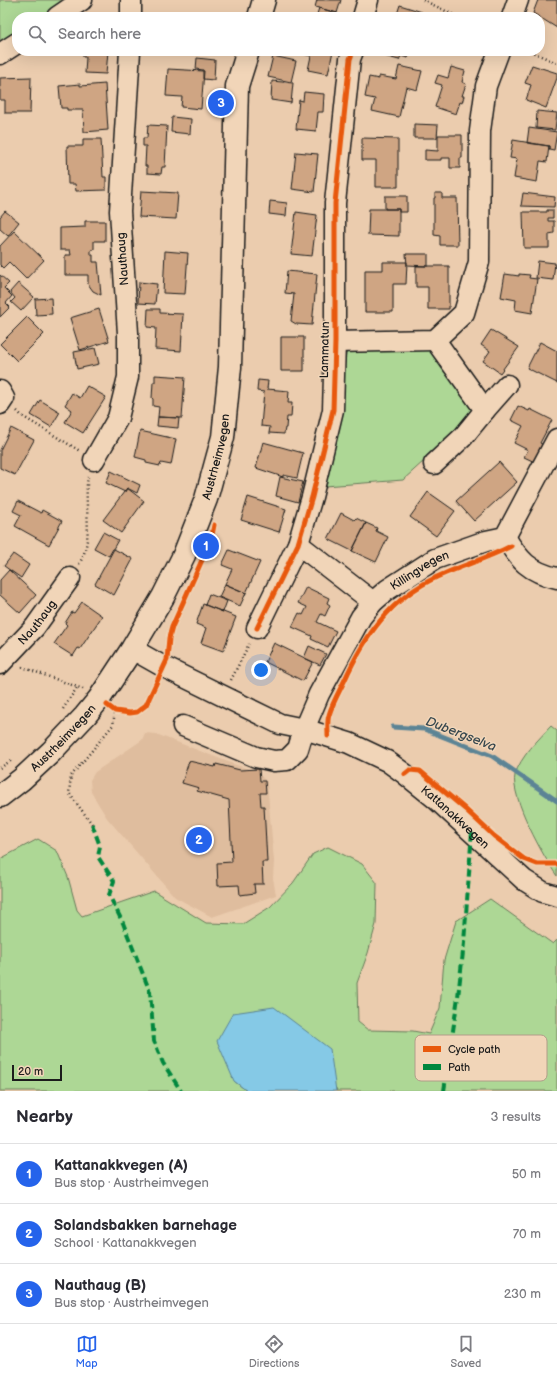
<!DOCTYPE html>
<html lang="en">
<head>
<meta charset="utf-8">
<style>
  :root { --surface:#fff; --page:#f7f7f7; --text:#2b2b33; --muted:#7c7c81; --line:#e1e1e2; --accent:#2563eb }
  body { margin:0; font-family:"Balsamiq Sans",sans-serif; background:var(--page); color:var(--text) }
  .scale { position:absolute; left:12px; bottom:10px; width:50px; box-sizing:border-box; padding-left:4px; border:2px solid #1c1c1c; border-top:0; font-size:11px; line-height:14px; white-space:nowrap; color:#1c1c1c; -webkit-text-stroke:3px #f1d5b8; paint-order:stroke }
  .you { position:absolute; left:261px; top:670px; width:14px; height:14px; margin:-10px; border:3px solid #fff; border-radius:50%; background:#1a73e8; box-shadow:0 0 0 6px #1a73e833 }
  .badge { display:grid; place-items:center; width:26px; height:26px; border-radius:50%; background:var(--accent); color:#fff; font-size:13px; font-weight:700 }
  .pin { position:absolute; translate:-50% -50%; border:2px solid #fff; box-shadow:0 1px 4px #0006 }
  .list { margin:0; padding:0; list-style:none }
  h2 { display:flex; justify-content:space-between; align-items:center; height:52px; margin:0; padding:0 16px; font-size:17px }
  h2 small { font-size:13px; font-weight:400; color:var(--muted) }
  .list li { display:grid; grid-template-columns:26px 1fr auto; gap:12px; align-items:center; box-sizing:border-box; height:60px; padding:0 16px; border-top:1px solid var(--line) }
  .list b { display:block; font-size:15px; white-space:nowrap }
  .list p { margin:0; font-size:13px; white-space:nowrap; color:var(--muted) }
  .list em { font-size:13px; font-style:normal; color:var(--muted) }
  .icon { flex:none; width:22px; height:22px; fill:none; stroke:currentColor; stroke-width:2; stroke-linecap:round; stroke-linejoin:round }
  .map { position:relative; flex:none; width:557px; height:1091px; overflow:hidden }
  .search { position:absolute; background:var(--surface); box-shadow:0 4px 16px #0002; left:12px; right:12px; top:12px; height:44px; display:flex; align-items:center; gap:10px; box-sizing:border-box; padding:0 14px; border-radius:16px; color:var(--muted); font-size:15px }
  .sheet { height:232px; background:var(--surface) }
  nav { display:flex; justify-content:space-around; align-items:center; box-sizing:border-box; height:56px; border-top:1px solid var(--line); background:var(--surface); font-size:11px; color:var(--muted) }
  nav a { display:grid; justify-items:center; gap:2px }
  nav .on { color:var(--accent) }
  .map>svg:first-child { display:block }
</style>
</head>
<body>
<div class="map">
<svg width="557" height="1091" viewBox="0 0 557 1091">
  <rect width="100%" height="100%" fill="#ebccae"/>
  <filter id="ink" filterUnits="userSpaceOnUse"><feTurbulence type="fractalNoise" baseFrequency=".025" numOctaves="2"/><feDisplacementMap in="SourceGraphic" scale="8" xChannelSelector="R" yChannelSelector="G"/><feConvolveMatrix kernelMatrix="1 2 1 2 8 2 1 2 1" color-interpolation-filters="sRGB"/></filter>
  <g filter="url(#ink)">
    <path fill="#dfbd9e" d="M 145,733 L 156,734 L 236,765 L 256,771 L 267,782 L 274,861 L 273,878 L 276,895 L 212,917 L 175,897 L 107,818 L 91,792 L 90,780 L 95,772 L 142,740 Z"/>
    <path fill="#add795" stroke="#647a58" d="M 0,0 L 71,0 L 59,17 L 17,17 L 17,39 L 0,44 Z
      M 347,349 L 434,350 L 479,411 L 403,480 L 325,486 Z
      M 551,726 L 557,731 L 557,876 C 544,858 510,797 515,775 C 520,757 539,739 551,726 Z
      M 38,839 L 57,851 L 68,877 L 77,910 L 82,916 L 154,891 L 206,923 L 243,924 L 270,907 L 293,883 L 313,854 L 328,847 L 362,864 L 377,883 L 376,924 L 368,953 L 357,983 L 358,1022 L 368,1030 L 413,1031 L 429,1034 L 440,1008 L 444,960 L 456,921 L 490,899 L 553,944 L 557,940 L 557,1091 L 336,1091 L 337,1089 L 234,1081 L 247,1091 L 0,1091 L 0,859 Z"/>
    <path fill="#85c9e6" stroke="#5b8495" d="M 274,1007 L 330,1049 L 336,1091 L 247,1091 L 234,1081 L 217,1041 L 233,1013 Z"/>
    <g fill="none" stroke-linecap="round" stroke-linejoin="round">
      <path stroke="#5b8495" stroke-width="5" d="M 393,727 L 424,729 L 492,756 L 557,801"/>
    </g>
    <path fill="#cfa583" stroke="#1c1c1c" d="M 317,0 L 341,0 L 337,13 L 315,7 Z
      M 538,0 L 557,0 L 557,28 L 533,13 Z
      M 400,5 L 422,12 L 421,17 L 396,17 Z
      M 319,8 L 337,13 L 336,17 L 316,17 Z
      M 83,51 L 108,51 L 106,74 L 85,73 L 86,57 L 83,57 Z
      M 300,51 L 333,51 L 328,74 L 308,70 L 311,56 L 299,53 Z
      M 386,51 L 411,51 L 408,58 L 401,56 L 399,60 L 384,56 Z
      M 273,56 L 296,61 L 291,82 L 268,77 Z
      M 197,58 L 215,60 L 214,80 L 203,79 L 203,70 L 196,69 Z
      M 532,65 L 557,73 L 557,78 L 546,108 L 526,100 L 531,85 L 525,83 Z
      M 399,66 L 422,71 L 417,90 L 406,87 L 399,117 L 372,111 L 375,99 L 365,97 L 369,77 L 379,79 L 379,76 L 396,79 Z
      M 451,67 L 465,71 L 462,82 L 466,84 L 462,96 L 464,96 L 462,103 L 460,102 L 456,114 L 435,107 L 442,85 L 435,83 L 438,75 L 448,78 Z
      M 168,69 L 204,71 L 201,109 L 181,107 L 182,97 L 166,96 Z
      M 31,77 L 30,113 L 5,113 L 5,100 L 0,100 L 0,78 Z
      M 272,81 L 293,83 L 291,103 L 271,100 Z
      M 80,84 L 80,86 L 105,84 L 108,130 L 84,132 L 83,110 L 67,110 L 67,108 L 61,108 L 59,86 Z
      M 304,92 L 324,94 L 323,112 L 318,112 L 316,131 L 296,129 L 299,100 L 303,101 Z
      M 537,111 L 557,113 L 555,130 L 536,128 Z
      M 172,117 L 191,119 L 190,134 L 171,132 Z
      M 414,124 L 438,125 L 437,138 L 414,138 Z
      M 148,125 L 167,126 L 165,167 L 162,167 L 161,174 L 147,173 L 147,166 L 145,166 L 146,146 L 143,146 L 143,138 L 147,138 Z
      M 529,128 L 557,132 L 554,150 L 549,149 L 549,146 L 527,143 Z
      M 438,135 L 462,135 L 462,158 L 460,158 L 460,168 L 450,168 L 450,158 L 441,158 L 441,160 L 425,160 L 425,150 L 438,151 Z
      M 362,138 L 398,139 L 398,187 L 376,187 L 376,160 L 362,160 Z
      M 83,139 L 101,139 L 103,177 L 106,177 L 106,190 L 76,191 L 75,184 L 68,184 L 67,146 L 83,146 Z
      M 513,140 L 549,146 L 547,162 L 540,161 L 537,182 L 514,178 L 517,159 L 510,158 Z
      M 296,152 L 318,154 L 314,192 L 292,189 Z
      M 141,191 L 178,193 L 176,219 L 139,217 Z
      M 435,193 L 442,193 L 442,198 L 457,198 L 458,245 L 440,245 L 440,236 L 434,235 L 434,198 L 435,198 Z
      M 523,193 L 555,197 L 554,207 L 521,206 Z
      M 385,196 L 407,196 L 407,212 L 399,212 L 399,209 L 385,209 Z
      M 270,201 L 287,203 L 286,216 L 269,214 Z
      M 369,209 L 399,209 L 399,236 L 368,235 Z
      M 547,210 L 553,210 L 553,218 L 548,218 L 548,221 L 554,221 L 554,233 L 549,234 L 549,248 L 524,248 L 523,212 L 547,212 Z
      M 5,211 L 19,222 L 8,236 L 0,229 L 0,217 Z
      M 296,212 L 317,215 L 312,256 L 291,254 Z
      M 85,221 L 105,221 L 105,241 L 94,241 L 94,249 L 91,250 L 91,255 L 93,255 L 93,262 L 98,262 L 101,295 L 93,291 L 88,284 L 88,275 L 65,275 L 65,255 L 71,255 L 70,250 L 60,250 L 60,228 L 85,227 Z
      M 14,231 L 44,260 L 26,279 L 9,262 L 3,268 L 0,265 L 0,246 Z
      M 165,251 L 188,253 L 185,294 L 163,293 Z
      M 406,254 L 428,254 L 428,266 L 407,265 Z
      M 538,261 L 555,263 L 553,280 L 536,278 Z
      M 383,262 L 407,262 L 406,284 L 393,284 L 393,312 L 365,312 L 365,270 L 383,270 Z
      M 416,266 L 449,266 L 449,309 L 428,309 L 428,287 L 416,287 Z
      M 287,271 L 317,274 L 312,325 L 296,324 L 291,321 L 294,294 L 285,293 Z
      M 505,274 L 519,276 L 519,274 L 530,275 L 529,278 L 537,279 L 532,313 L 515,310 L 516,300 L 501,297 Z
      M 0,275 L 9,283 L 4,288 L 12,296 L 6,303 L 10,307 L 0,317 Z
      M 139,282 L 157,284 L 155,304 L 138,303 Z
      M 18,283 L 34,297 L 21,311 L 11,302 L 15,298 L 10,292 Z
      M 51,298 L 52,314 L 36,315 L 35,299 Z
      M 99,309 L 109,341 L 80,350 L 70,318 Z
      M 148,309 L 160,309 L 160,313 L 183,314 L 181,351 L 155,349 L 156,328 L 147,327 Z
      M 27,317 L 44,334 L 17,361 L 0,344 Z
      M 491,330 L 519,347 L 500,373 L 483,361 L 490,351 L 481,345 Z
      M 281,337 L 304,337 L 304,371 L 281,371 Z
      M 540,342 L 557,351 L 557,383 L 527,368 Z
      M 95,348 L 99,364 L 77,369 L 74,352 Z
      M 155,375 L 185,377 L 182,418 L 158,417 L 159,407 L 153,406 L 153,399 L 152,398 L 153,382 L 155,382 Z
      M 258,380 L 268,381 L 267,389 L 289,391 L 288,403 L 292,403 L 291,417 L 287,417 L 286,428 L 285,428 L 284,434 L 269,433 L 270,427 L 261,426 L 264,392 L 257,391 Z
      M 87,386 L 106,397 L 83,433 L 65,422 L 72,410 L 65,405 L 72,393 L 80,398 Z
      M 40,400 L 60,412 L 51,427 L 31,415 Z
      M 518,406 L 529,411 L 530,409 L 552,420 L 540,443 L 547,447 L 539,464 L 524,457 L 528,450 L 514,443 L 523,426 L 511,420 Z
      M 158,417 L 179,418 L 178,428 L 157,426 Z
      M 11,428 L 34,440 L 15,475 L 0,468 L 0,450 Z
      M 140,431 L 176,439 L 171,465 L 161,463 L 160,466 L 146,463 L 146,460 L 135,457 Z
      M 263,442 L 303,453 L 297,478 L 283,475 L 283,477 L 256,468 Z
      M 499,462 L 517,482 L 474,521 L 456,501 Z
      M 111,471 L 140,485 L 137,493 L 127,488 L 125,492 L 106,483 Z
      M 280,477 L 303,482 L 298,502 L 276,496 Z
      M 127,488 L 144,501 L 121,533 L 103,520 Z
      M 428,492 L 455,511 L 436,536 L 410,517 Z
      M 248,497 L 286,509 L 279,532 L 241,520 Z
      M 18,501 L 41,513 L 42,510 L 62,521 L 49,545 L 15,526 L 21,515 L 13,511 Z
      M 341,513 L 354,520 L 356,518 L 366,523 L 352,551 L 328,539 Z
      M 366,523 L 377,528 L 376,531 L 388,537 L 376,562 L 352,551 Z
      M 103,532 L 118,540 L 109,556 L 94,548 Z
      M 114,549 L 133,559 L 114,595 L 95,584 Z
      M 229,550 L 260,562 L 246,593 L 225,584 L 232,569 L 222,565 Z
      M 13,554 L 29,565 L 21,578 L 4,566 Z
      M 9,570 L 36,595 L 20,613 L 0,595 L 0,580 Z
      M 225,584 L 246,593 L 240,606 L 219,597 Z
      M 306,587 L 329,598 L 327,603 L 330,605 L 325,616 L 321,614 L 317,622 L 336,631 L 328,647 L 311,639 L 312,636 L 292,627 L 299,613 L 303,615 L 307,607 L 298,603 Z
      M 209,594 L 227,601 L 223,612 L 205,605 Z
      M 82,602 L 102,616 L 80,649 L 78,648 L 73,656 L 54,644 L 67,625 L 65,623 L 72,612 L 74,613 Z
      M 203,604 L 236,617 L 223,651 L 201,643 L 206,628 L 196,624 Z
      M 274,643 L 313,662 L 303,681 L 265,662 Z
      M 309,646 L 326,654 L 320,665 L 304,658 Z
      M 189,761 L 215,767 L 216,764 L 240,770 L 259,769 L 260,781 L 265,781 L 266,793 L 260,793 L 261,806 L 264,806 L 267,862 L 262,862 L 263,884 L 254,884 L 255,893 L 240,895 L 239,885 L 218,886 L 217,863 L 232,862 L 229,800 L 197,791 L 199,788 L 182,783 Z"/>
    <g fill="none" stroke-linecap="round" stroke-linejoin="round">
      <g stroke="#1c1c1c" stroke-width="23">
        <g id="street">
          <path d="M 57,17 L 82,0"/>
          <path d="M 131,17 L 131,0"/>
          <path d="M 363,17 L 368,0"/>
          <path d="M 512,17 L 518,0"/>
          <path d="M 0,54 L 17,43"/>
          <path d="M 335,342 L 435,340 L 464,313 L 479,262 L 480,131 L 486,86 L 499,51"/>
          <path d="M 0,391 L 4,398 L 0,404"/>
          <path d="M 485,410 L 507,385"/>
          <path d="M 94,460 L 118,418 L 128,377 L 128,333 L 120,211 L 130,51"/>
          <path d="M 434,464 L 463,437 L 485,410 L 435,340"/>
          <path d="M 505,537 C 519,560 529,572 557,578"/>
          <path d="M 298,544 L 373,602"/>
          <path d="M 257,628 L 298,544 L 312,497 L 333,410 L 335,342 L 335,203 L 350,59 L 353,51"/>
          <path id="s1" d="M 132,649 L 164,667 L 280,724 L 304,729 L 349,743 L 387,761 L 405,774 L 436,799 L 524,880 L 543,892 L 557,896"/>
          <path id="s2" d="M 0,664 L 35,627 L 70,578"/>
          <path id="s3" d="M 183,726 L 256,757 L 274,761 L 287,760 L 298,749 L 304,729 L 319,694 L 361,617 L 373,602 L 387,590 L 435,559 L 486,541 L 505,537 L 557,439"/>
        </g>
      </g>
      <g stroke="#1c1c1c" stroke-width="25">
        <g id="secondary">
          <path d="M 259,17 L 264,0"/>
          <path id="s4" d="M 0,796 L 22,779 L 51,752 L 85,716 L 99,699 L 132,649 L 163,597 L 184,555 L 206,499 L 223,437 L 230,367 L 237,86 L 248,51"/>
        </g>
      </g>
      <path stroke="#1c1c1c" stroke-width="2.5" stroke-dasharray="1 3" stroke-linecap="butt" d="M 423,0 L 458,17
        M 530,51 L 557,63
        M 17,411 L 22,416 L 80,451
        M 79,564 C 95,539 83,504 88,477
        M 22,667 L 83,689
        M 231,680 L 249,644
        M 63,709 L 78,686
        M 0,768 L 12,760
        M 92,824 L 69,793 L 71,776 L 113,725 L 115,711"/>
      <use href="#street" stroke="#f1d5b8" stroke-width="20"/>
      <use href="#secondary" stroke="#f1d5b8" stroke-width="22"/>
      <path stroke="#00873e" stroke-width="4" stroke-dasharray="8 4" stroke-linecap="butt" d="M 92,824 L 100,846 L 98,857 L 114,881 L 109,895 L 123,923 L 150,992 L 154,1041 L 163,1063 L 181,1091
        M 444,1091 L 458,997 L 464,943 L 472,831"/>
      <g stroke="#f1d5b8" stroke-width="8">
        <path id="cycleway" d="M 257,628 L 298,544 L 312,497 L 333,410 L 335,342 L 335,203 L 350,59 L 353,51
          M 107,705 L 115,711 L 130,713 L 137,712 L 146,705 L 167,660 L 169,638 L 172,627 L 211,540 L 214,525
          M 328,736 C 328,729 327,721 329,715 C 333,701 342,687 348,673 C 370,627 397,593 446,573 C 467,564 490,557 511,546
          M 405,774 L 410,770 L 420,771 L 465,809 L 494,836 L 524,859 L 537,864 L 557,864"/>
      </g>
      <use href="#cycleway" stroke="#e8590c" stroke-width="5"/>
    </g>
  </g>
  <g text-anchor="middle" dominant-baseline="central" stroke-width="3" stroke-linejoin="round" paint-order="stroke">
    <g font-size="12" fill="#1c1c1c" stroke="#f1d5b8">
      <text transform="translate(123 259) rotate(-94)">Nauthaug</text>
      <text transform="translate(325 350) rotate(-89)">Lammatun</text>
      <text stroke="none"><textPath href="#s4" startOffset="410">Austrheimvegen</textPath></text>
      <text stroke="none"><textPath href="#s3" startOffset="349">Killingvegen</textPath></text>
      <text stroke="none"><textPath href="#s2" startOffset="56">Nauthaug</textPath></text>
      <text stroke="none"><textPath href="#s4" startOffset="86">Austrheimvegen</textPath></text>
      <text stroke="none"><textPath href="#s1" startOffset="368">Kattanakkvegen</textPath></text>
    </g>
    <g font-size="13" font-style="italic" fill="#36474e" stroke="#f1d5b8">
      <text transform="translate(461 734) rotate(21)">Dubergselva</text>
    </g>
  </g>
  <rect x="415" y="1035" width="132" height="46" rx="6" fill="#f1d5b8" stroke="#b19e89" stroke-width="1"/>
  <rect x="423" y="1046" width="18" height="6" fill="#e8590c"/>
  <rect x="423" y="1064" width="18" height="6" fill="#00873e"/>
  <g font-size="11" fill="#1c1c1c">
    <text x="448" y="1053">Cycle path</text>
    <text x="448" y="1071">Path</text>
  </g>
</svg>
<div class="scale">20 m</div>
<div class="you"></div>
<div class="pin badge" style="left:206px;top:546px">1</div>
<div class="pin badge" style="left:199px;top:840px">2</div>
<div class="pin badge" style="left:221px;top:103px">3</div>
<div class="search"><svg class="icon" aria-label="search" viewBox="0 0 24 24"><circle cx="10" cy="10" r="6"/><path d="M15 15l6 6"/></svg>Search here</div>
</div>
<section class="sheet">
<h2>Nearby<small>3 results</small></h2>
<ul class="list">
<li><span class="badge">1</span><div><b>Kattanakkvegen (A)</b><p>Bus stop · Austrheimvegen</p></div><em>50 m</em></li>
<li><span class="badge">2</span><div><b>Solandsbakken barnehage</b><p>School · Kattanakkvegen</p></div><em>70 m</em></li>
<li><span class="badge">3</span><div><b>Nauthaug (B)</b><p>Bus stop · Austrheimvegen</p></div><em>230 m</em></li>
</ul>
</section>
<nav>
<a class="on"><svg class="icon" aria-label="map" viewBox="0 0 24 24"><path d="M3 6l6-2 6 2 6-2v14l-6 2-6-2-6 2zM9 4v14M15 6v14"/></svg>Map</a>
<a><svg class="icon" aria-label="directions" viewBox="0 0 24 24"><path d="M12 3l9 9-9 9-9-9zM9 14v-3h6M13 9l2 2-2 2"/></svg>Directions</a>
<a><svg class="icon" aria-label="saved" viewBox="0 0 24 24"><path d="M7 4h10v16l-5-4-5 4z"/></svg>Saved</a>
</nav>
</body>
</html>
